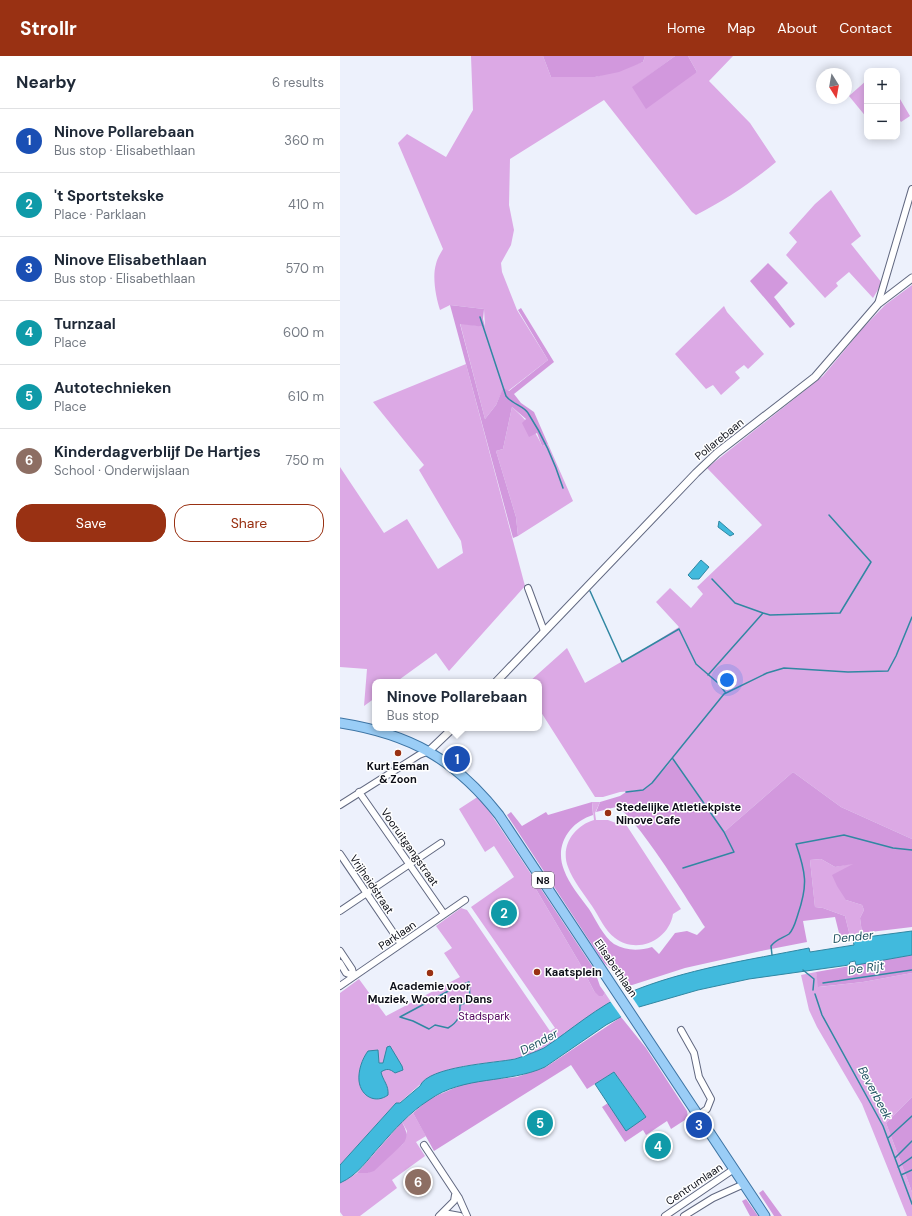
<!DOCTYPE html>
<html lang="en">
<head>
<meta charset="utf-8">
<style>
  :root { --surface:#fff; --page:#f2f2f3; --text:#1f2937; --muted:#747a83; --line:#e0e1e3; --accent:#993113 }
  body { margin:0; font-family:"DM Sans",sans-serif; background:var(--page); color:var(--text) }
  .controls { position:absolute; right:12px; top:12px; display:grid; overflow:hidden; border-radius:8px; box-shadow:0 2px 10px #0003 }
  .controls button { width:36px; height:36px; display:grid; place-items:center; padding:0; border:0; border-bottom:1px solid var(--line); background:var(--surface); color:var(--text); font:20px sans-serif }
  .compass { position:absolute; left:476px; top:12px; width:36px; height:36px; border-radius:50%; background:var(--surface); box-shadow:0 2px 10px #0003; rotate:169deg }
  .you { position:absolute; left:387px; top:624px; width:14px; height:14px; margin:-10px; border:3px solid #fff; border-radius:50%; background:#1a73e8; box-shadow:0 0 0 6px #1a73e833 }
  .badge { display:grid; place-items:center; width:26px; height:26px; border-radius:50%; background:var(--accent); color:#fff; font-size:13px; font-weight:700 }
  .pin { position:absolute; translate:-50% -50%; border:2px solid #fff; box-shadow:0 1px 4px #0006 }
  .popup { position:absolute; left:32px; top:623px; width:170px; height:52px; box-sizing:border-box; display:grid; place-content:center; border-radius:8px; background:var(--surface); filter:drop-shadow(0 1px 3px #0005); font-size:13px; white-space:nowrap; color:var(--muted) }
  .popup b { font-size:15px; color:var(--text) }
  .popup::after { content:''; position:absolute; left:50%; top:100%; margin-left:-8px; border:8px solid transparent; border-top-color:var(--surface) }
  .list { margin:0; padding:0; list-style:none }
  h2 { display:flex; justify-content:space-between; align-items:center; height:52px; margin:0; padding:0 16px; font-size:17px }
  h2 small { font-size:13px; font-weight:400; color:var(--muted) }
  .list li { display:grid; grid-template-columns:26px 1fr auto; gap:12px; align-items:center; box-sizing:border-box; height:64px; padding:0 16px; border-top:1px solid var(--line) }
  .list b { display:block; font-size:15px; white-space:nowrap }
  .list p { margin:0; font-size:13px; white-space:nowrap; color:var(--muted) }
  .list em { font-size:13px; font-style:normal; color:var(--muted) }
  .actions { display:flex; gap:8px; padding:12px 16px }
  .actions a { flex:1; padding:9px 0; border:1px solid var(--accent); border-radius:16px; text-align:center; font-size:14px; color:var(--accent) }
  .actions .main { background:var(--accent); color:#fff }
  .map { position:relative; flex:none; width:572px; height:1160px; overflow:hidden }
  header { display:flex; align-items:center; gap:24px; box-sizing:border-box; height:56px; padding:0 20px; background:var(--accent); color:#fff }
  header strong { font-size:19px }
  nav { display:flex; gap:22px; margin-inline-start:auto; font-size:14px }
  main { display:flex }
  aside { flex:1; background:var(--surface) }
  .map>svg:first-child { display:block }
</style>
</head>
<body>
<header>
<strong>Strollr</strong>
<nav><a>Home</a><a>Map</a><a>About</a><a>Contact</a></nav>
</header>
<main>
<aside>
<h2>Nearby<small>6 results</small></h2>
<ul class="list">
<li><span class="badge" style="background:#1a4fb4">1</span><div><b>Ninove Pollarebaan</b><p>Bus stop · Elisabethlaan</p></div><em>360 m</em></li>
<li><span class="badge" style="background:#0f9aa8">2</span><div><b>'t Sportstekske</b><p>Place · Parklaan</p></div><em>410 m</em></li>
<li><span class="badge" style="background:#1a4fb4">3</span><div><b>Ninove Elisabethlaan</b><p>Bus stop · Elisabethlaan</p></div><em>570 m</em></li>
<li><span class="badge" style="background:#0f9aa8">4</span><div><b>Turnzaal</b><p>Place</p></div><em>600 m</em></li>
<li><span class="badge" style="background:#0f9aa8">5</span><div><b>Autotechnieken</b><p>Place</p></div><em>610 m</em></li>
<li><span class="badge" style="background:#8d6e63">6</span><div><b>Kinderdagverblijf De Hartjes</b><p>School · Onderwijslaan</p></div><em>750 m</em></li>
</ul>
<div class="actions"><a class="main">Save</a><a>Share</a></div>
</aside>
<div class="map">
<svg width="572" height="1160" viewBox="0 0 572 1160">
  <rect width="100%" height="100%" fill="#edf1fc"/>
  <path fill="#dca9e5" d="M 131,0 L 203,0 L 211,21 L 255,21 L 303,6 L 305,0 L 335,0 L 293,31 L 357,16 L 348,0 L 393,0 L 369,25 L 410,67 L 436,106 C 411,127 385,144 356,159 L 352,156 L 264,44 L 170,103 L 169,149 L 174,174 L 171,189 L 161,207 L 162,216 L 177,254 L 208,304 L 168,335 L 163,333 L 156,349 L 145,363 L 120,267 L 145,271 L 144,253 L 110,249 L 100,254 C 96,242 92,221 96,208 C 97,203 100,198 103,193 L 58,87 L 67,78 L 106,101 L 133,54 Z
    M 527,24 L 527,62 L 509,40 Z
    M 557,38 L 570,60 L 561,66 L 557,60 Z
    M 491,134 L 521,180 L 511,188 L 542,227 L 533,242 L 509,216 L 496,227 L 498,230 L 485,242 L 446,199 L 457,186 L 449,177 L 475,148 Z
    M 572,229 L 572,783 L 501,751 L 453,716 L 384,776 L 333,703 L 312,727 L 303,734 L 280,736 L 263,741 L 255,741 L 199,653 L 199,626 L 189,626 L 227,592 L 245,627 L 281,606 L 282,607 L 339,571 L 316,546 L 330,532 L 351,552 L 363,538 L 357,531 L 422,469 L 367,412 L 483,320 L 523,272 L 545,249 Z
    M 384,250 L 387,256 L 424,298 L 408,313 L 404,309 L 395,316 L 400,322 L 381,339 L 373,329 L 366,333 L 335,298 Z
    M 126,308 L 185,530 L 109,615 L 96,597 L 56,626 L 35,626 L 35,642 L 24,650 L 27,613 L 0,611 L 0,411 L 44,477 L 67,463 L 98,513 L 123,497 L 121,485 L 79,414 L 84,409 L 33,346 Z
    M 172,351 C 185,363 195,373 202,390 L 208,388 L 233,445 L 178,480 L 176,461 L 156,395 L 163,393 Z
    M 139,740 L 193,821 L 190,823 L 239,906 L 254,935 L 263,940 L 265,937 L 271,946 L 204,992 C 191,998 177,1003 163,1005 C 140,1008 114,1009 93,1020 C 80,1026 71,1038 59,1047 L 56,1047 L 0,1109 L 0,937 L 19,923 L 46,960 L 120,921 L 104,897 L 112,892 L 96,870 L 121,852 L 127,854 L 210,975 L 215,972 L 131,851 L 174,821 L 154,790 L 145,796 L 119,753 Z
    M 252,746 L 260,746 L 255,757 L 256,764 L 268,764 L 281,769 L 285,767 L 341,853 L 333,858 C 329,884 297,899 275,882 C 265,875 259,860 252,850 C 244,838 233,825 228,811 C 220,790 234,770 254,764 Z
    M 481,803 L 495,811 L 514,807 L 506,844 L 522,849 L 524,854 L 520,862 L 522,877 L 510,880 L 505,860 L 483,852 L 475,851 L 470,804 Z
    M 476,916 L 479,931 L 523,926 L 572,917 L 572,1041 L 546,1067 L 572,1136 L 572,1160 L 567,1160 L 522,1048 L 477,971 L 469,954 L 461,919 Z
    M 73,1057 L 86,1080 L 76,1086 L 85,1100 L 52,1124 L 57,1132 L 20,1160 L 3,1160 L 0,1156 L 0,1127 L 17,1117 L 28,1117 L 63,1088 L 67,1075 L 62,1066 Z"/>
  <path fill="#d298dd" d="M 203,0 L 305,0 L 303,6 L 279,16 L 255,21 L 211,21 Z
    M 335,0 L 348,0 L 357,16 L 306,53 L 292,31 Z
    M 428,207 L 448,227 L 434,241 L 455,268 L 450,272 L 410,225 Z
    M 110,249 L 144,253 L 143,263 L 145,271 L 120,268 L 145,363 L 156,349 L 163,332 L 169,335 L 208,304 L 178,254 L 181,252 L 214,306 L 174,338 L 181,347 L 194,356 L 208,388 L 202,390 L 197,377 L 189,381 L 182,367 L 186,363 L 172,351 L 163,393 L 156,395 L 176,461 L 178,480 L 173,482 Z
    M 333,703 L 384,776 L 453,716 L 501,751 L 572,783 L 572,871 L 522,877 L 520,862 L 524,854 L 522,849 L 506,844 L 497,830 L 492,819 L 513,808 L 495,811 L 481,803 L 470,804 L 475,851 L 483,852 L 505,860 L 510,880 L 500,881 L 495,861 L 463,865 L 467,886 L 421,895 L 345,912 L 286,931 L 278,919 L 264,907 L 167,759 L 171,756 L 182,770 L 206,756 L 208,759 L 252,746 L 253,759 C 230,766 214,789 224,814 C 229,828 240,841 249,853 C 256,864 263,880 274,888 C 286,895 299,895 312,891 L 319,898 L 335,877 L 347,875 L 357,879 L 365,871 C 352,851 293,755 276,751 L 256,756 L 260,746 L 280,740 L 286,736 L 303,734 L 312,727 Z
    M 193,821 L 254,913 L 260,930 L 265,937 L 263,940 L 259,940 L 254,935 L 239,906 L 190,823 Z
    M 572,899 L 572,917 L 523,926 L 478,931 L 476,916 Z
    M 281,961 L 306,992 L 347,1055 L 348,1062 L 331,1073 L 327,1065 L 306,1079 L 303,1074 L 285,1086 L 262,1051 L 268,1047 L 286,1074 L 306,1061 L 274,1016 L 247,1033 L 231,1009 L 94,1095 L 73,1057 L 89,1043 L 128,1026 L 177,1021 L 206,1011 Z
    M 572,1041 L 572,1136 L 546,1067 Z
    M 62,1066 C 66,1074 69,1080 63,1088 L 34,1115 L 28,1117 L 17,1117 Z
    M 423,1134 L 442,1160 L 434,1160 L 419,1137 Z
    M 406,1143 L 418,1160 L 410,1160 L 402,1145 Z"/>
  <path fill="#41badd" stroke="#3187a2" d="M 379,465 L 394,478 L 390,480 L 378,471 Z
    M 361,504 L 369,511 L 359,523 L 352,523 L 348,519 Z
    M 572,875 L 572,899 L 516,909 L 515,905 L 510,906 L 509,909 L 409,923 L 358,934 L 299,951 L 266,969 L 205,1011 C 168,1028 124,1019 89,1044 C 70,1056 54,1074 40,1090 C 27,1104 18,1119 0,1127 L 0,1109 L 56,1047 L 60,1047 L 80,1030 C 88,1010 156,1007 175,1003 C 185,1000 195,996 204,992 C 231,974 258,950 288,937 C 345,913 409,904 469,892 L 470,896 L 514,889 L 513,884 L 519,882 Z
    M 50,990 L 62,1010 L 63,1014 L 55,1017 C 50,1013 47,1012 41,1016 C 43,1025 49,1029 48,1039 C 36,1048 21,1041 19,1025 C 18,1015 22,1003 28,995 L 38,994 L 39,1007 L 43,1007 L 47,991 Z
    M 274,1016 L 306,1061 L 286,1075 L 255,1028 Z"/>
  <path fill="#edf1fc" d="M 288,935 L 300,953 L 282,962 L 270,945 Z"/>
  <g fill="none" stroke-linecap="round" stroke-linejoin="round">
    <path stroke="#3187a2" stroke-width="1.5" d="M 140,261 L 166,340 C 172,348 184,350 188,357 C 203,380 215,407 223,432
      M 250,535 L 282,606 L 339,573 L 356,608 L 378,627 L 385,636
      M 423,557 L 430,559 L 500,557 L 531,506 L 489,459
      M 368,619 L 423,557 L 395,547 L 372,523
      M 333,703 L 384,776 L 394,796 L 343,812
      M 286,736 L 303,734 L 312,727 L 384,638 L 427,617 L 444,612 L 508,616 L 548,615 L 556,600 L 572,561
      M 432,899 L 431,890 C 436,883 443,882 449,878 C 454,873 456,864 458,858 C 468,829 466,817 456,788 L 504,779 L 553,792 L 572,794
      M 463,914 L 474,923 L 473,934
      M 129,926 L 130,942 L 125,947 L 120,949 C 120,961 118,966 108,972 L 95,969 L 89,973 L 73,965 L 60,961 L 114,932 Z
      M 483,927 L 572,914
      M 475,938 L 482,959 L 543,1070 L 572,1148
      M 548,1082 L 572,1060
      M 555,1102 L 572,1085
      M 558,1111 L 572,1101
      M 561,1119 L 572,1114"/>
    <g stroke="#616880" stroke-width="8">
      <path id="minor" d="M 538,248 L 572,133
        M 188,532 L 204,575
        M 19,736 L 104,858
        M 0,749 L 79,699 L 89,695
        M 0,798 L 61,888
        M 0,855 L 101,787
        M 0,895 L 12,913 L 14,920
        M 0,907 L 6,917 L 14,920
        M 0,930 L 125,844
        M 341,974 L 354,997 L 359,1021 L 371,1043 L 367,1053 L 359,1059
        M 84,1089 L 119,1142 L 127,1160
        M 99,1160 L 114,1145 L 115,1139
        M 100,1160 L 109,1158 L 120,1160
        M 325,1160 L 394,1113
        M 344,1160 L 373,1142 L 404,1128"/>
    </g>
    <g stroke="#616880" stroke-width="9">
      <path id="tertiary" d="M 156,626 L 356,417 L 377,397 L 475,321 L 538,248 L 572,222
        M 89,695 L 113,672"/>
    </g>
    <g stroke="#3d74a4" stroke-width="11">
      <path id="primary" d="M 0,667 C 70,678 115,703 159,759 L 425,1160"/>
    </g>
    <use href="#minor" stroke="#fff" stroke-width="6"/>
    <use href="#tertiary" stroke="#fff" stroke-width="7"/>
    <use href="#primary" stroke="#9acdf6" stroke-width="9"/>
  </g>
  <g fill="#993113" stroke="#fff" stroke-width="1.5">
    <circle cx="58" cy="697" r="4"/>
    <circle cx="268" cy="757" r="4"/>
    <circle cx="197" cy="916" r="4"/>
    <circle cx="90" cy="917" r="4"/>
  </g>
  <g text-anchor="middle" dominant-baseline="central" stroke-width="3" stroke-linejoin="round" paint-order="stroke">
    <rect fill="#fff" stroke="#56575d" stroke-width="1" x="192" y="816" width="22" height="16" rx="3"/>
    <g font-size="10" font-weight="bold" fill="#0d0f18">
      <text x="203" y="824">N8</text>
    </g>
    <g font-size="11" fill="#0d0f18" stroke="#fff">
      <text transform="translate(379 383) rotate(-39)">Pollarebaan</text>
      <text transform="translate(70 791) rotate(55)">Vooruitgangstraat</text>
      <text transform="translate(32 828) rotate(56)">Vrijheidstraat</text>
      <text transform="translate(57 879) rotate(-34)">Parklaan</text>
      <text transform="translate(276 912) rotate(56)">Elisabethlaan</text>
      <text transform="translate(354 1128) rotate(-34)">Centrumlaan</text>
    </g>
    <g font-size="11" font-weight="bold" fill="#0d0f18" stroke="#fff">
      <text x="58" y="710">Kurt Eeman<tspan x="58" dy="13">&amp; Zoon</tspan></text>
      <text x="276" y="751" text-anchor="start">Stedelijke Atletiekpiste<tspan x="276" dy="13">Ninove Cafe</tspan></text>
      <text x="205" y="916" text-anchor="start">Kaatsplein</text>
      <text x="90" y="930">Academie voor<tspan x="90" dy="13">Muziek, Woord en Dans</tspan></text>
    </g>
    <g font-size="11" fill="#51055d" stroke="#fff">
      <text x="144" y="960">Stadspark</text>
    </g>
    <g font-size="12" font-style="italic" fill="#215362" stroke="#fff">
      <text transform="translate(513 881) rotate(-6)">Dender</text>
      <text transform="translate(526 912) rotate(-8)">De Rijt</text>
      <text transform="translate(199 986) rotate(-28)">Dender</text>
      <text transform="translate(535 1037) rotate(62)">Beverbeek</text>
    </g>
  </g>
</svg>
<div class="controls">
<button>+</button>
<button>−</button>
</div>
<svg class="compass" viewBox="-18 -18 36 36"><path d="M0-13l5 13h-10z" fill="#e53935"/><path d="M0 13l5-13h-10z" fill="#747a83"/></svg>
<div class="you"></div>
<div class="pin badge" style="left:117px;top:703px;background:#1a4fb4">1</div>
<div class="popup"><b>Ninove Pollarebaan</b>Bus stop</div>
<div class="pin badge" style="left:164px;top:857px;background:#0f9aa8">2</div>
<div class="pin badge" style="left:359px;top:1069px;background:#1a4fb4">3</div>
<div class="pin badge" style="left:318px;top:1090px;background:#0f9aa8">4</div>
<div class="pin badge" style="left:200px;top:1067px;background:#0f9aa8">5</div>
<div class="pin badge" style="left:78px;top:1126px;background:#8d6e63">6</div>
</div>
</main>
</body>
</html>
